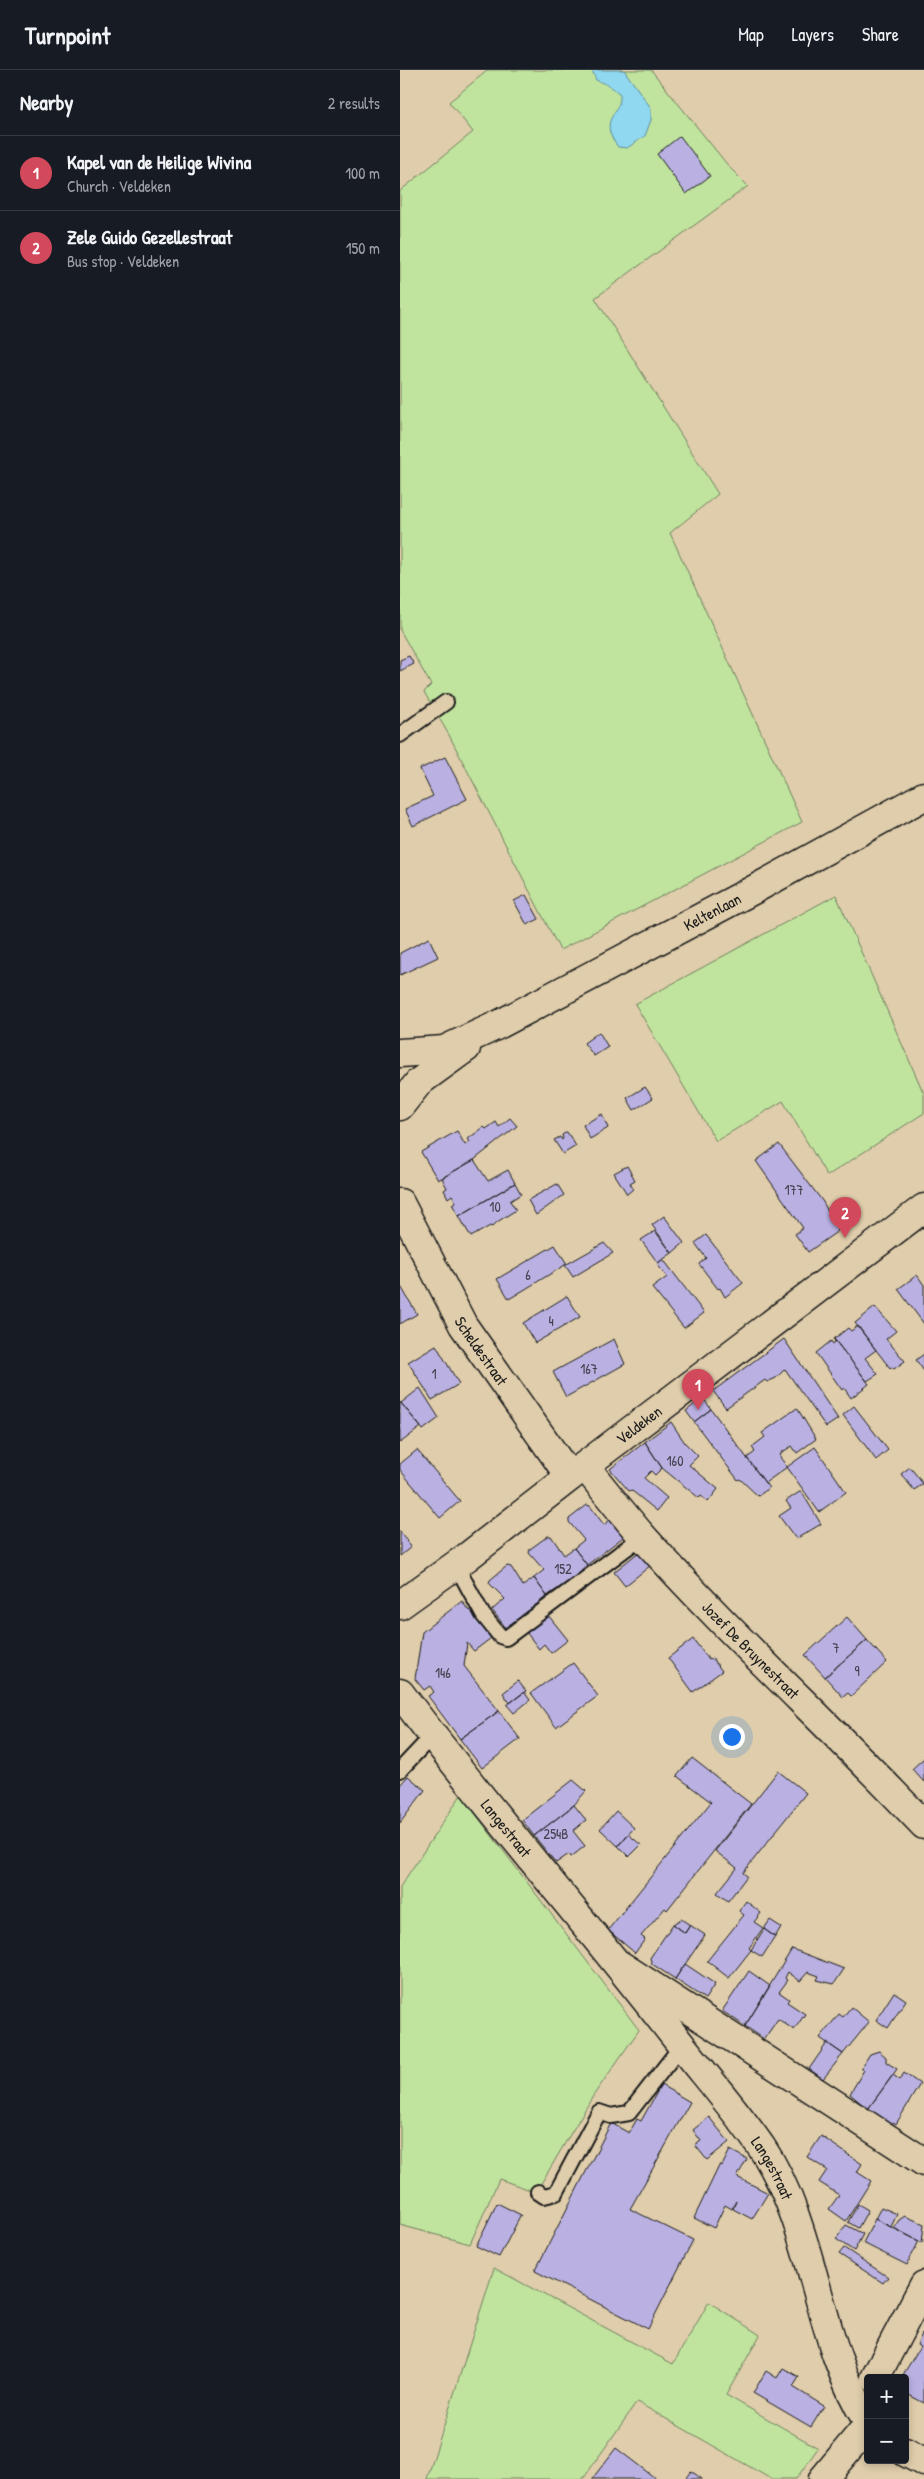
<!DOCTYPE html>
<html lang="en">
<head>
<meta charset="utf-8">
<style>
  :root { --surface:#171b24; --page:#242831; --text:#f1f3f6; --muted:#9ea1a6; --line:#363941; --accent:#d1495b }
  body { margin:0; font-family:"Patrick Hand",sans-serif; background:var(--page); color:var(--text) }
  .controls { position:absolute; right:15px; bottom:15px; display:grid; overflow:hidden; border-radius:5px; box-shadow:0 2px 8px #0003 }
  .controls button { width:45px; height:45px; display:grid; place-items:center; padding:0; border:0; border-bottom:1px solid var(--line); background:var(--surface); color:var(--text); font:25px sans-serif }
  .you { position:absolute; left:331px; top:1666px; width:18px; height:18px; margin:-12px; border:4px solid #fff; border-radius:50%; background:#1a73e8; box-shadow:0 0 0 8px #1a73e833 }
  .badge { display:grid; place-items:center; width:32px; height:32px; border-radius:50%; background:var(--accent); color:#fff; font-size:16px; font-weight:700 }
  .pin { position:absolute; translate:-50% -41px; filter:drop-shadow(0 1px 2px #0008) }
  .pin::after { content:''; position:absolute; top:26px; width:18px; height:15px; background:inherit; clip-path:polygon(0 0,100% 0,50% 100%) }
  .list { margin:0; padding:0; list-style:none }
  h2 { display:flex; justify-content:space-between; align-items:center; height:65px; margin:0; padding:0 20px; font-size:21px }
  h2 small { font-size:16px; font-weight:400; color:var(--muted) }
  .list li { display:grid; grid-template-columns:32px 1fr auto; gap:15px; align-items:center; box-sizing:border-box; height:75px; padding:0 20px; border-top:1px solid var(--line) }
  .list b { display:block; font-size:19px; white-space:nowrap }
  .list p { margin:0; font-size:16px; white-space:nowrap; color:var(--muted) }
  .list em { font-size:16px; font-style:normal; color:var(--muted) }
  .map { position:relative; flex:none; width:524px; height:2409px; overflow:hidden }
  header { display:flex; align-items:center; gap:30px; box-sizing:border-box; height:70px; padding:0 25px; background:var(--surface); border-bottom:1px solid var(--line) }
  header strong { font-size:24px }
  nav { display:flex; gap:28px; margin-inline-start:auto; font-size:18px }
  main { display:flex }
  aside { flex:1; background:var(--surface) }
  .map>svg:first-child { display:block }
</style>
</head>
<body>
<header>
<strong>Turnpoint</strong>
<nav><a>Map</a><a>Layers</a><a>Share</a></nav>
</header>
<main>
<aside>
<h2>Nearby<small>2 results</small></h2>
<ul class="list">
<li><span class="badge">1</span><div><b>Kapel van de Heilige Wivina</b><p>Church · Veldeken</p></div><em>100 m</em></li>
<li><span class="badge">2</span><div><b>Zele Guido Gezellestraat</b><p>Bus stop · Veldeken</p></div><em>150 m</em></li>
</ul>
</aside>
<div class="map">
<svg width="524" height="2409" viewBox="0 0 524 2409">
  <rect width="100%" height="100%" fill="#dfcdab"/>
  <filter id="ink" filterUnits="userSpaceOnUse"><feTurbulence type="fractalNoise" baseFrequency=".02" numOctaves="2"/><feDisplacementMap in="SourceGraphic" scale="10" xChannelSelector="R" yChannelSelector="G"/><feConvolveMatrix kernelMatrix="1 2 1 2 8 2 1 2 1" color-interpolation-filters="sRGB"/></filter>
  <g filter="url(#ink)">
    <path fill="#c0e49e" stroke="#6e805d" d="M 88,0 L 251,0 L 330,98 L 348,116 L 195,228 L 318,424 L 270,463 L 402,752 L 160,880 L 49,665 L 24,622 L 31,615 L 0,560 L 0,121 L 73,62 L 49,32 Z
      M 436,825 L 524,1024 L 524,1043 L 427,1106 L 383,1031 L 316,1071 L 235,934 Z
      M 61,1725 L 239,1960 L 193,2026 L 136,2122 L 99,2109 L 70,2174 L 0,2155 L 0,1817 Z
      M 94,2198 L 273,2294 L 309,2232 L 360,2265 L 326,2325 L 418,2378 L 396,2409 L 371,2409 L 237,2332 L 183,2409 L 27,2409 Z"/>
    <path fill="#8fd8f0" stroke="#618d9b" d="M 192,0 L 224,0 L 251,38 L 251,50 L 245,66 L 227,78 L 218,77 C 196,48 222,45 220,24 L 210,16 L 196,10 Z"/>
    <path fill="#bab1e2" stroke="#1c1c1c" d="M 280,66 L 310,106 L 286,124 L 257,84 Z
      M 9,586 L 14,594 L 0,601 L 0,590 Z
      M 45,687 L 67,729 L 13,756 L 5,739 L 33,726 L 20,699 Z
      M 126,825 L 139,849 L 127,855 L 114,831 Z
      M 29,868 L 38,887 L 0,905 L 0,883 Z
      M 199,962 L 208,977 L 194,986 L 184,973 Z
      M 245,1017 L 253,1028 L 234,1040 L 227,1028 Z
      M 202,1044 L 208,1058 L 190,1069 L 183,1055 Z
      M 110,1048 L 117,1056 L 74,1090 L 38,1110 L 21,1082 L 57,1061 L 65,1075 L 70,1072 L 68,1069 L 84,1057 L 86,1059 L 96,1052 L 99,1057 Z
      M 167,1062 L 176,1076 L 163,1084 L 154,1070 L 160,1067 L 162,1070 L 163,1068 L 162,1065 Z
      M 379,1074 L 423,1132 L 438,1161 L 408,1182 L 395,1164 L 403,1158 L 356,1091 Z
      M 74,1090 L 88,1111 L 108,1100 L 115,1113 L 59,1146 L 52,1134 L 56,1132 L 52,1125 L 48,1128 L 44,1120 L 47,1118 L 42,1108 Z
      M 227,1096 L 235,1110 L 230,1113 L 233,1119 L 227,1124 L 214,1103 Z
      M 115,1113 L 121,1124 L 110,1131 L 116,1140 L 97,1152 L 92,1157 L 90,1156 L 71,1167 L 59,1146 Z
      M 157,1114 L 164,1125 L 136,1145 L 128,1130 Z
      M 264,1146 L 284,1173 L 272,1183 L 252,1155 Z
      M 255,1161 L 272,1183 L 258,1193 L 241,1170 Z
      M 306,1165 L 343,1213 L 325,1227 L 320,1218 L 318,1219 L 299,1194 L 306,1188 L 295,1173 Z
      M 204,1173 L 213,1183 L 173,1207 L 165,1195 L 167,1194 Z
      M 155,1175 L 167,1194 L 165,1195 L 109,1229 L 97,1209 Z
      M 263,1189 L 304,1243 L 284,1258 L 252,1218 L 267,1207 L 257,1194 Z
      M 517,1205 L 524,1215 L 524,1254 L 498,1219 Z
      M 0,1215 L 17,1244 L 0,1254 Z
      M 167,1226 L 180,1247 L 135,1273 L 123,1253 Z
      M 475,1237 L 496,1261 L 486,1269 L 505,1291 L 494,1299 L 492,1297 L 490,1298 L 455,1253 Z
      M 458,1256 L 476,1280 L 465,1288 L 478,1304 L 467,1311 L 434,1269 L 448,1258 L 451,1261 Z
      M 214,1269 L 225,1294 L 166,1327 L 153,1302 Z
      M 384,1269 L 438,1349 L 426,1357 L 385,1299 L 376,1308 L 367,1312 L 365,1310 L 326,1338 L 313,1321 Z
      M 434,1269 L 469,1314 L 451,1328 L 444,1318 L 442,1320 L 416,1283 L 431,1271 L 433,1274 L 435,1272 Z
      M 36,1275 L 59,1314 L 32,1330 L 8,1292 Z
      M 524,1284 L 524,1301 L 516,1290 Z
      M 20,1318 L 39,1348 L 23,1360 L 1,1333 Z
      M 303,1328 L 311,1339 L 294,1352 L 286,1341 Z
      M 0,1332 L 21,1357 L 0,1373 Z
      M 454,1336 L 488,1380 L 476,1390 L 443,1345 Z
      M 397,1338 L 416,1369 L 397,1383 L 392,1376 L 381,1383 L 380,1387 L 387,1397 L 365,1413 L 347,1388 L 355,1382 L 352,1377 L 365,1367 L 362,1363 Z
      M 311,1339 L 369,1418 L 358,1426 L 340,1409 L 338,1410 L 294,1352 Z
      M 271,1352 L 285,1373 L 298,1386 L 289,1395 L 318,1419 L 308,1432 L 301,1426 L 299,1428 L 262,1398 L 245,1372 Z
      M 245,1372 L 262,1398 L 255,1405 L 251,1401 L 244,1408 L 267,1428 L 257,1441 L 231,1420 L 229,1421 L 210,1399 Z
      M 415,1377 L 446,1422 L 419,1442 L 387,1397 Z
      M 17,1380 L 60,1431 L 40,1448 L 0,1400 L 0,1394 Z
      M 510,1397 L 523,1414 L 514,1420 L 501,1404 Z
      M 401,1421 L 421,1454 L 396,1469 L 379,1446 L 391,1438 L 386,1431 Z
      M 187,1435 L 190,1436 L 204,1455 L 213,1447 L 227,1464 L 187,1495 L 174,1478 L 184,1470 L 169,1452 L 169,1449 Z
      M 0,1461 L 11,1477 L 0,1486 Z
      M 148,1466 L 151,1466 L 164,1485 L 174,1478 L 187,1495 L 181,1500 L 182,1502 L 147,1526 L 134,1508 L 144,1500 L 129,1483 L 130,1479 Z
      M 240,1481 L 251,1495 L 225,1516 L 214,1502 Z
      M 107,1496 L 111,1497 L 123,1516 L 134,1508 L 147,1526 L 106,1558 L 92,1540 L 105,1529 L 89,1513 L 90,1510 Z
      M 62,1531 L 69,1541 L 71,1539 L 91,1568 L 74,1581 L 67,1573 L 64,1596 L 99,1641 L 60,1669 L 28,1626 L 34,1622 L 30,1616 L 24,1620 L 15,1609 L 22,1562 Z
      M 148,1545 L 168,1570 L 151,1583 L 144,1574 L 139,1579 L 126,1562 Z
      M 447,1547 L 467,1570 L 425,1607 L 405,1585 Z
      M 293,1569 L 309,1590 L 312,1588 L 322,1601 L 293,1622 L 268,1588 Z
      M 467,1570 L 487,1592 L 451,1626 L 448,1623 L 443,1627 L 425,1607 Z
      M 173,1593 L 198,1626 L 156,1657 L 131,1623 Z
      M 118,1611 L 126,1621 L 110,1633 L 103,1623 Z
      M 124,1622 L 130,1630 L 114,1643 L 107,1635 Z
      M 99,1641 L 120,1669 L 82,1698 L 60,1669 Z
      M 292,1688 L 351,1734 L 267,1840 L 265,1838 L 241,1866 L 245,1869 L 235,1883 L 208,1860 L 311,1732 L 277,1706 Z
      M 524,1688 L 524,1712 L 512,1699 Z
      M 378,1701 L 406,1723 L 343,1803 L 347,1806 L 328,1831 L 317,1823 L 337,1798 L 315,1781 Z
      M 8,1706 L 25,1720 L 0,1753 L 0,1715 Z
      M 173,1710 L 186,1721 L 174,1735 L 134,1766 L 122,1750 Z
      M 174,1735 L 186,1750 L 173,1761 L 185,1776 L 171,1787 L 169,1784 L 156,1793 L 134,1766 Z
      M 216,1741 L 234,1758 L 218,1776 L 200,1759 Z
      M 228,1764 L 241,1775 L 229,1787 L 218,1776 Z
      M 346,1831 L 361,1843 L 354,1852 L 363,1858 L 349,1878 L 351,1880 L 329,1908 L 307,1891 L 344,1845 L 339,1841 Z
      M 281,1849 L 290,1855 L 285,1863 L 273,1854 Z
      M 370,1850 L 381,1857 L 375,1867 L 364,1859 Z
      M 273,1854 L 285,1863 L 290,1855 L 305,1865 L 275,1909 L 252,1894 L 250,1888 Z
      M 364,1859 L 375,1867 L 362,1887 L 351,1880 Z
      M 392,1879 L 444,1899 L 434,1914 L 417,1910 L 419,1906 L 408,1902 L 400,1911 L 388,1902 L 385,1908 L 388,1910 L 379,1922 L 389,1929 L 387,1932 L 405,1944 L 394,1960 L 378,1949 L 364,1969 L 345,1956 Z
      M 285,1894 L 315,1914 L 305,1929 L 275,1909 Z
      M 349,1901 L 370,1916 L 345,1956 L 322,1941 Z
      M 494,1922 L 506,1930 L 488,1958 L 476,1950 Z
      M 451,1937 L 469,1952 L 443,1984 L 420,1968 L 439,1944 L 443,1947 Z
      M 427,1973 L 443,1984 L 423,2009 L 409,1999 Z
      M 479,1981 L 486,1987 L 486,1992 L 497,1999 L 468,2039 L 450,2024 L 464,2000 L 461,1998 L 470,1984 Z
      M 504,2003 L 520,2014 L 496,2054 L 493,2052 L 491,2055 L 468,2039 L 493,2005 L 500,2010 Z
      M 261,2015 L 290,2032 L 230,2139 L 293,2170 L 248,2259 L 135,2201 L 211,2053 L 229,2063 L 237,2049 L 241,2051 Z
      M 309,2047 L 329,2072 L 307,2090 L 295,2075 L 301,2071 L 293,2060 Z
      M 421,2066 L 462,2094 L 457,2102 L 471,2111 L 446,2151 L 429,2139 L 439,2125 L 419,2112 L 427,2100 L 407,2087 Z
      M 330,2080 L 347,2089 L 337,2107 L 368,2123 L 352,2149 L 333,2139 L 336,2131 L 332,2139 L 325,2135 L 314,2158 L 294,2148 L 320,2094 L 322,2096 Z
      M 97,2133 L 121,2145 L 99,2187 L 76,2176 Z
      M 458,2134 L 468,2140 L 458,2158 L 448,2152 Z
      M 481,2137 L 497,2144 L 491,2157 L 475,2149 Z
      M 505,2146 L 524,2154 L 522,2173 L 494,2158 L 499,2150 Z
      M 475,2149 L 519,2171 L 507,2195 L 463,2173 Z
      M 446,2155 L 463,2164 L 454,2181 L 436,2169 Z
      M 444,2178 L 488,2207 L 483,2213 L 439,2184 Z
      M 522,2264 L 524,2265 L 524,2333 L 505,2323 L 505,2308 L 501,2308 L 520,2277 L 517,2275 Z
      M 383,2298 L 399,2307 L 393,2317 L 424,2336 L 411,2357 L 353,2323 L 366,2301 L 377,2308 Z
      M 216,2378 L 255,2408 L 255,2409 L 192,2409 Z
      M 291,2401 L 302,2409 L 285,2409 Z"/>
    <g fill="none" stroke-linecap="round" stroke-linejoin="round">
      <g stroke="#1c1c1c" stroke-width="18">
        <path id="service" d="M 0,665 L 46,632
          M 56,1495 L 83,1545 L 100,1566 L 106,1568 L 243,1466
          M 0,1700 L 32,1666
          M 138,2122 L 144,2126 L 156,2123 L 199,2042 L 211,2046 L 229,2043 L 282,1975"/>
      </g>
      <g stroke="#1c1c1c" stroke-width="31">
        <g id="minor">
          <path id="s1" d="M 185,1396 C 204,1420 223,1444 243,1467 C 332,1567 432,1657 524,1755"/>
          <path id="s2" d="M 171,1406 L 524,1138"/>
          <path d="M 220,1895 L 524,2092"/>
          <path d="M 475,2308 L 524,2215"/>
          <path d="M 423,2409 L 468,2355"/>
        </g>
      </g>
      <g stroke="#1c1c1c" stroke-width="31">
        <g id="tertiary">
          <path id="s3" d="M 0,1133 L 63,1255 L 170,1407 L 67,1487 L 0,1535"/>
          <path id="s4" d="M 0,1623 C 88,1740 185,1851 275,1967 C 304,2004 336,2040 362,2078 C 417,2161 415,2269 468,2352"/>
          <path d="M 505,2382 L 524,2392"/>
        </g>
      </g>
      <g stroke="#1c1c1c" stroke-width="31">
        <g id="secondary">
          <path id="s5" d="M 0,983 L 44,980 L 100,954 L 353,820 L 524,726"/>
          <path d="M 0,1036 L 19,1012 L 66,978"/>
        </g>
      </g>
      <use href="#service" stroke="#dfcdab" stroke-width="14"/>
      <use href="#minor" stroke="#dfcdab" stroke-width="28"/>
      <use href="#tertiary" stroke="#dfcdab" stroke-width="28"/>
      <use href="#secondary" stroke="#dfcdab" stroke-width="28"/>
    </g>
  </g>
  <g text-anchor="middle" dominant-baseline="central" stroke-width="4" stroke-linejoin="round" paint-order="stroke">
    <g font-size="14" fill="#44414e">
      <text x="394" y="1119">177</text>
      <text x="95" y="1136">10</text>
      <text x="128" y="1204">6</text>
      <text x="151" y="1250">4</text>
      <text x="189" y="1298">167</text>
      <text x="34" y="1303">1</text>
      <text x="275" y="1390">160</text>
      <text x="163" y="1498">152</text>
      <text x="436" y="1577">7</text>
      <text x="457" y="1600">9</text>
      <text x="43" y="1602">146</text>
      <text x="156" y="1763">254B</text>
    </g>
    <g font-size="16" fill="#1c1c1c" stroke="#dfcdab">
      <text stroke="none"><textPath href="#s5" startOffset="346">Keltenlaan</textPath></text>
      <text stroke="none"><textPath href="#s3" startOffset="169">Scheldestraat</textPath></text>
      <text stroke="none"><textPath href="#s2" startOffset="85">Veldeken</textPath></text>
      <text stroke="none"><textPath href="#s1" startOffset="248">Jozef De Bruynestraat</textPath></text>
      <text stroke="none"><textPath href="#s4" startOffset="172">Langestraat</textPath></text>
      <text stroke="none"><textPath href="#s4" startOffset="604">Langestraat</textPath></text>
    </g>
  </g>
</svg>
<div class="controls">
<button>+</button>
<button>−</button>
</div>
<div class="you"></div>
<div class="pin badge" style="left:298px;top:1340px">1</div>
<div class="pin badge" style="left:445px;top:1168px">2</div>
</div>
</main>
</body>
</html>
